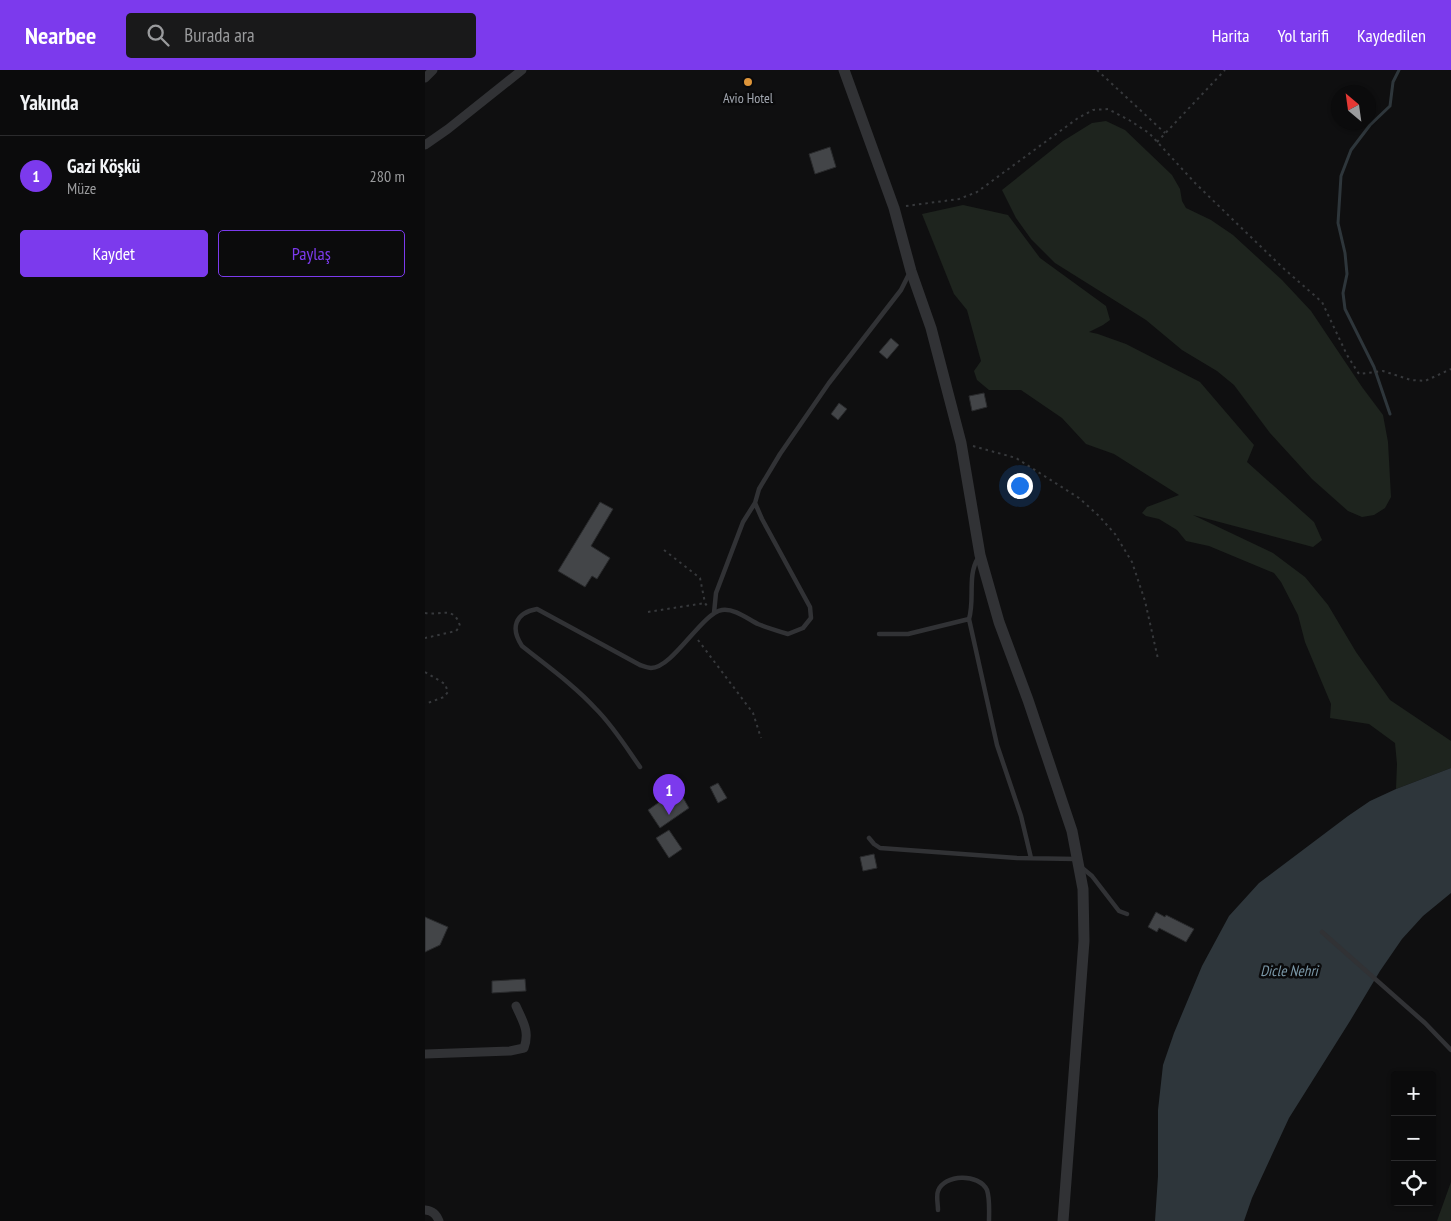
<!DOCTYPE html>
<html lang="tr">
<head>
<meta charset="utf-8">
<style>
  :root { --surface:#0b0b0c; --page:#19191a; --text:#f1f3f6; --muted:#9a9b9d; --line:#2b2b2d; --accent:#7c3aed }
  body { margin:0; font-family:"PT Sans Narrow",sans-serif; background:var(--page); color:var(--text) }
  .controls { position:absolute; right:15px; bottom:15px; display:grid; overflow:hidden; border-radius:5px; box-shadow:0 1px 4px #0004 }
  .controls button { width:45px; height:45px; display:grid; place-items:center; padding:0; border:0; border-bottom:1px solid var(--line); background:var(--surface); color:var(--text); font:25px sans-serif }
  .compass { position:absolute; left:906px; top:15px; width:45px; height:45px; border-radius:50%; background:var(--surface); box-shadow:0 1px 4px #0004; rotate:331deg }
  .you { position:absolute; left:594px; top:415px; width:18px; height:18px; margin:-12px; border:4px solid #fff; border-radius:50%; background:#1a73e8; box-shadow:0 0 0 8px #1a73e833 }
  .badge { display:grid; place-items:center; width:32px; height:32px; border-radius:50%; background:var(--accent); color:#fff; font-size:16px; font-weight:700 }
  .pin { position:absolute; translate:-50% -41px; filter:drop-shadow(0 1px 2px #0008) }
  .pin::after { content:''; position:absolute; top:26px; width:18px; height:15px; background:inherit; clip-path:polygon(0 0,100% 0,50% 100%) }
  .list { margin:0; padding:0; list-style:none }
  h2 { display:flex; justify-content:space-between; align-items:center; height:65px; margin:0; padding:0 20px; font-size:21px }
  h2 small { font-size:16px; font-weight:400; color:var(--muted) }
  .list li { display:grid; grid-template-columns:32px 1fr auto; gap:15px; align-items:center; box-sizing:border-box; height:80px; padding:0 20px; border-top:1px solid var(--line) }
  .list b { display:block; font-size:19px; white-space:nowrap }
  .list p { margin:0; font-size:16px; white-space:nowrap; color:var(--muted) }
  .list em { font-size:16px; font-style:normal; color:var(--muted) }
  .actions { display:flex; gap:10px; padding:15px 20px }
  .actions a { flex:1; padding:11px 0; border:1px solid var(--accent); border-radius:5px; text-align:center; font-size:18px; color:var(--accent) }
  .actions .main { background:var(--accent); color:#fff }
  .icon { flex:none; width:28px; height:28px; fill:none; stroke:currentColor; stroke-width:2; stroke-linecap:round; stroke-linejoin:round }
  .map { position:relative; flex:none; width:1026px; height:1151px; overflow:hidden }
  header { display:flex; align-items:center; gap:30px; box-sizing:border-box; height:70px; padding:0 25px; background:var(--accent); color:#fff }
  header strong { font-size:24px }
  nav { display:flex; gap:28px; margin-inline-start:auto; font-size:18px }
  .search { width:350px; height:45px; background:var(--page); display:flex; align-items:center; gap:12px; box-sizing:border-box; padding:0 18px; border-radius:5px; color:var(--muted); font-size:19px }
  main { display:flex }
  aside { flex:1; background:var(--surface) }
  .map>svg:first-child { display:block }
</style>
</head>
<body>
<header>
<strong>Nearbee</strong>
<div class="search"><svg class="icon" aria-label="search" viewBox="0 0 24 24"><circle cx="10" cy="10" r="6"/><path d="M15 15l6 6"/></svg>Burada ara</div>
<nav><a>Harita</a><a>Yol tarifi</a><a>Kaydedilen</a></nav>
</header>
<main>
<aside>
<h2>Yakında<small></small></h2>
<ul class="list">
<li><span class="badge">1</span><div><b>Gazi Köşkü</b><p>Müze</p></div><em>280 m</em></li>
</ul>
<div class="actions"><a class="main">Kaydet</a><a>Paylaş</a></div>
</aside>
<div class="map">
<svg width="1026" height="1151" viewBox="0 0 1026 1151">
  <rect width="100%" height="100%" fill="#0f0f10"/>
  <path fill="#1e241e" d="M 681,51 L 700,60 L 747,105 L 755,119 L 757,131 L 761,138 L 786,150 L 808,165 L 857,210 L 886,241 L 937,317 L 958,345 L 963,372 L 966,427 L 960,438 L 949,445 L 937,447 L 923,441 L 887,409 L 845,363 L 809,315 L 792,301 L 757,280 L 721,250 L 630,193 L 606,169 L 591,148 L 577,120 L 638,71 L 667,53 Z
    M 538,135 L 583,145 L 615,188 L 681,236 L 685,250 L 678,255 L 664,262 L 673,264 L 701,274 L 775,312 L 829,375 L 822,392 L 889,452 L 897,470 L 888,477 L 768,445 L 848,483 L 880,507 L 903,535 L 931,582 L 965,630 L 1026,671 L 1026,698 L 971,719 L 972,694 L 970,673 L 944,654 L 905,648 L 906,634 L 880,572 L 873,545 L 856,512 L 849,503 L 784,476 L 761,471 L 752,460 L 734,449 L 721,446 L 717,443 L 722,437 L 754,425 L 689,384 L 661,374 L 637,348 L 596,320 L 564,320 L 552,310 L 549,301 L 556,291 L 542,240 L 529,224 L 497,144 Z
    M 1026,1112 L 1026,1151 L 1012,1151 Z"/>
  <path fill="#2e363b" d="M 1026,698 L 1026,823 L 998,846 L 977,869 L 955,901 L 925,951 L 864,1048 L 827,1128 L 819,1151 L 730,1151 L 733,1106 L 733,1040 L 738,995 L 749,963 L 777,896 L 804,846 L 834,813 L 923,746 L 945,731 L 971,719 Z"/>
  <g fill="none" stroke-linecap="round" stroke-linejoin="round">
    <path stroke="#2e363b" stroke-width="3" d="M 965,344 L 949,297 L 920,239 L 918,223 L 922,204 L 920,183 L 913,153 L 916,106 L 926,80 L 945,55 L 965,36 L 968,12 L 974,0"/>
  </g>
  <path fill="#434548" stroke="#292a2c" d="M 405,77 L 411,97 L 390,104 L 384,84 Z
    M 466,268 L 474,275 L 462,289 L 454,282 Z
    M 559,323 L 562,337 L 547,341 L 544,326 Z
    M 414,333 L 422,339 L 413,350 L 406,344 Z
    M 175,432 L 188,439 L 166,476 L 185,488 L 172,509 L 167,506 L 160,517 L 133,501 Z
    M 293,713 L 302,728 L 293,733 L 285,717 Z
    M 253,719 L 264,738 L 235,758 L 223,740 Z
    M 244,760 L 257,779 L 244,788 L 231,768 Z
    M 449,784 L 452,798 L 438,801 L 435,787 Z
    M 731,842 L 740,847 L 741,845 L 769,859 L 761,872 L 734,858 L 732,862 L 723,857 Z
    M 0,847 L 23,857 L 15,875 L 0,882 Z
    M 100,909 L 101,921 L 67,923 L 67,911 Z"/>
  <g fill="none" stroke-linecap="round" stroke-linejoin="round">
    <path stroke="#37393c" stroke-width="2" stroke-dasharray="2.5 4" stroke-linecap="butt" d="M 672,0 L 740,63
      M 732,72 L 800,0
      M 481,136 L 534,129 L 552,122 L 653,48 L 668,40 L 683,39 L 704,50 L 724,63 L 771,114 L 858,198 L 897,232 L 922,285 L 934,304 L 958,301 L 986,310 L 1000,311 L 1026,299
      M 548,376 L 591,388 L 654,428 L 674,446 L 690,464 L 707,492 L 720,531 L 733,589
      M 239,480 L 275,508 L 280,533 L 282,536
      M 223,542 L 280,533
      M 0,543 C 15,546 29,535 35,556 L 31,561 L 0,568
      M 273,570 L 328,643 L 336,668
      M 0,602 L 20,614 L 23,622 L 19,627 L 0,634"/>
    <path stroke="#313235" stroke-width="4.5" d="M 289,543 L 291,523 L 318,452 L 330,433
      M 544,549 L 572,675 L 596,746 L 606,788
      M 454,564 L 483,564 L 544,549 C 550,529 542,506 553,488
      M 215,697 C 201,677 188,656 171,639 C 149,615 122,596 97,576 C 85,558 90,543 112,539 L 215,595 C 218,596 223,598 226,598 C 248,598 277,543 297,540 C 309,538 323,549 333,554 C 343,558 353,561 363,564 L 378,558 L 386,548 L 385,537 L 337,449 L 330,433 L 334,419 L 355,384 L 404,313 L 476,220 L 485,202
      M 444,768 L 449,774 L 455,778 L 592,788 L 651,789
      M 656,797 L 667,806 L 694,841 L 702,844
      M 897,862 L 1000,953 L 1026,980
      M 513,1140 C 513,1134 511,1126 513,1121 C 519,1104 554,1103 562,1120 C 565,1129 564,1142 564,1151"/>
    <path stroke="#313235" stroke-width="9" d="M 0,8 L 8,0
      M 0,75 L 23,59 L 97,0
      M 0,984 L 85,981 L 99,978 C 105,961 98,952 91,936
      M 0,1140 C 8,1141 11,1144 14,1151"/>
    <path stroke="#313235" stroke-width="11" d="M 419,0 L 469,138 L 486,201 L 506,258 L 536,373 L 555,485 L 574,552 L 603,630 L 647,761 L 658,819 L 659,871 L 638,1151"/>
  </g>
  <circle fill="#de953a" stroke="#0a0a0b" stroke-width="2" cx="323" cy="12" r="5"/>
  <g text-anchor="middle" dominant-baseline="central" stroke-width="5" stroke-linejoin="round" paint-order="stroke">
    <g font-size="14" fill="#a2a7b0" stroke="#0a0a0b">
      <text x="323" y="28">Avio Hotel</text>
    </g>
    <g font-size="15" font-style="italic" fill="#7b98a8" stroke="#0a0a0b">
      <text x="864" y="900">Dicle Nehri</text>
    </g>
  </g>
</svg>
<div class="controls">
<button>+</button>
<button>−</button>
<button><svg class="icon" aria-label="locate" viewBox="0 0 24 24"><circle cx="12" cy="12" r="6"/><path d="M12 2v4M12 18v4M2 12h4M18 12h4"/></svg></button>
</div>
<svg class="compass" viewBox="-18 -18 36 36"><path d="M0-13l5 13h-10z" fill="#e53935"/><path d="M0 13l5-13h-10z" fill="#9a9b9d"/></svg>
<div class="you"></div>
<div class="pin badge" style="left:244px;top:745px">1</div>
</div>
</main>
</body>
</html>
